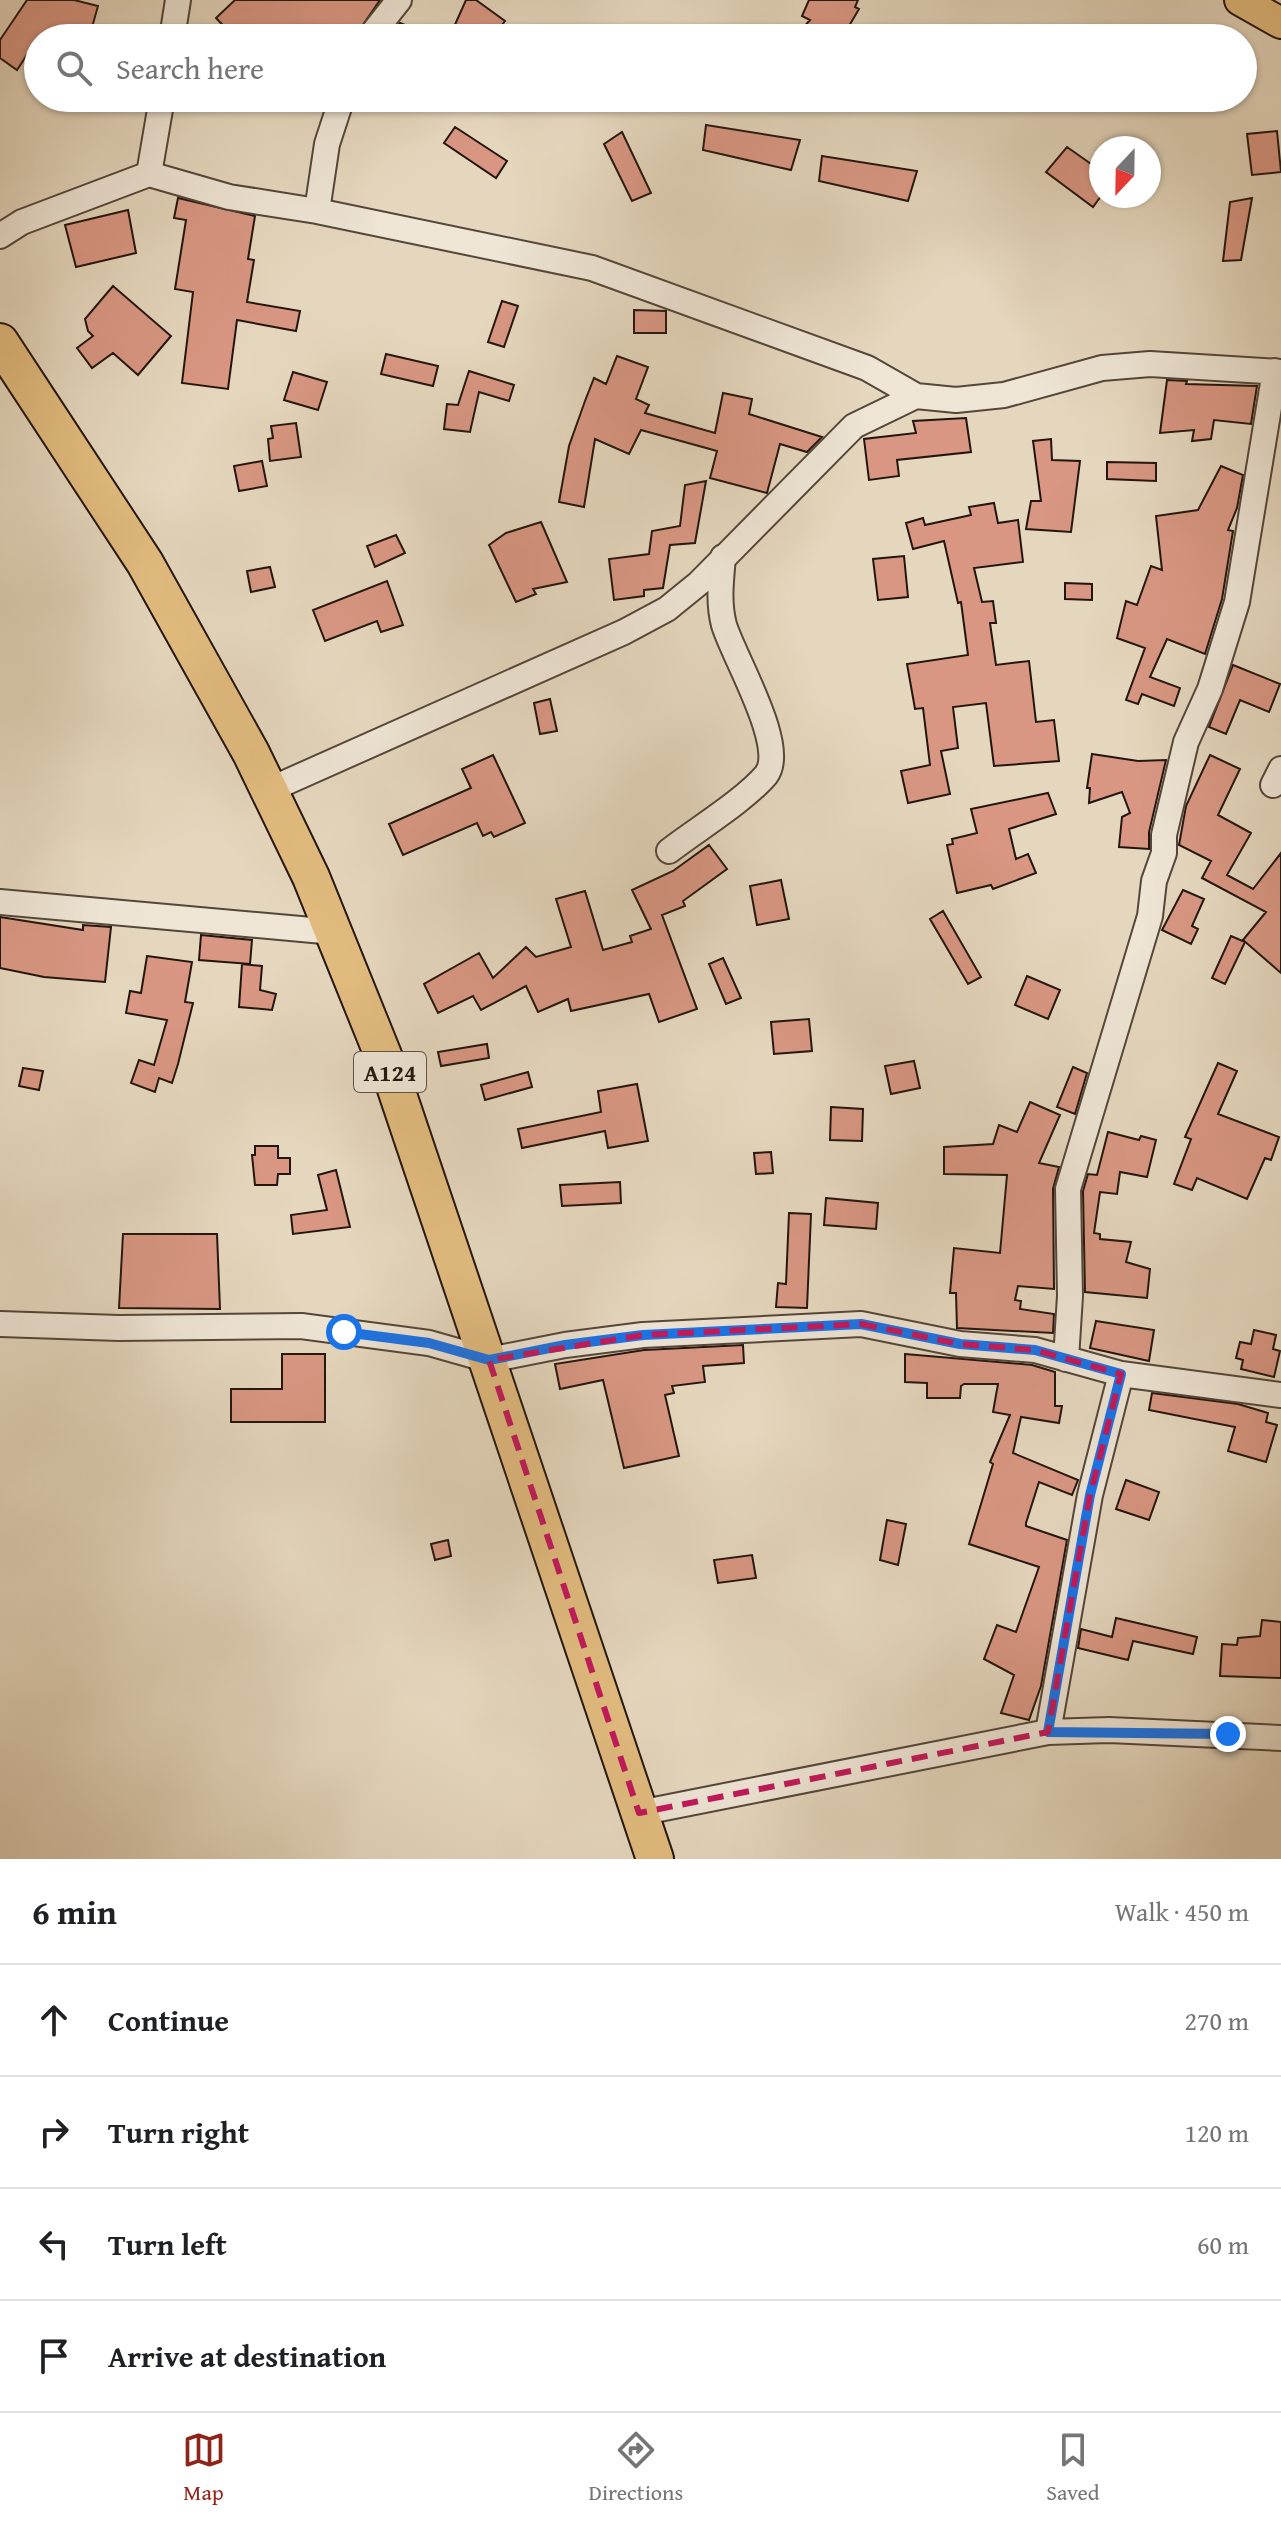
<!DOCTYPE html>
<html lang="en">
<head>
<meta charset="utf-8">
<style>
  :root { --surface:#fff; --page:#f2f2f2; --text:#202124; --muted:#757577; --line:#e0e0e0; --accent:#8f2418 }
  body { margin:0; font-family:"Gentium Book Plus",serif; background:var(--page); color:var(--text) }
  .compass { position:absolute; left:1089px; top:136px; width:72px; height:72px; border-radius:50%; background:var(--surface); box-shadow:0 2px 6px #0004; rotate:202deg }
  .stop { position:absolute; width:24px; height:24px; margin:-18px; border:6px solid #1a73e8; border-radius:50%; background:#fff }
  .stop.end { background:#1a73e8; border-color:#fff; box-shadow:0 2px 8px #0008 }
  .list { margin:0; padding:0; list-style:none }
  h2 { display:flex; justify-content:space-between; align-items:center; height:104px; margin:0; padding:0 32px; font-size:34px }
  h2 small { font-size:26px; font-weight:400; color:var(--muted) }
  .list li { display:grid; grid-template-columns:52px 1fr auto; gap:24px; align-items:center; box-sizing:border-box; height:112px; padding:0 32px; border-top:2px solid var(--line) }
  .list b { display:block; font-size:30px; white-space:nowrap }
  .list em { font-size:26px; font-style:normal; color:var(--muted) }
  .icon { flex:none; width:44px; height:44px; fill:none; stroke:currentColor; stroke-width:2; stroke-linecap:round; stroke-linejoin:round }
  .map { position:relative; flex:none; width:1281px; height:1859px; overflow:hidden }
  .search { position:absolute; background:var(--surface); box-shadow:0 2px 6px #0004; left:24px; right:24px; top:24px; height:88px; display:flex; align-items:center; gap:20px; box-sizing:border-box; padding:0 28px; border-radius:44px; color:var(--muted); font-size:30px }
  .sheet { height:552px; background:var(--surface) }
  nav { display:flex; justify-content:space-around; align-items:center; box-sizing:border-box; height:112px; border-top:2px solid var(--line); background:var(--surface); font-size:22px; color:var(--muted) }
  nav a { display:grid; justify-items:center; gap:4px }
  nav .on { color:var(--accent) }
  .map>svg:first-child { display:block }
</style>
</head>
<body>
<div class="map">
<svg width="1281" height="1859" viewBox="0 0 1281 1859">
  <rect width="100%" height="100%" fill="#e5d7be"/>
  <filter id="stains"><feTurbulence type="fractalNoise" baseFrequency=".0025" numOctaves="4"/><feColorMatrix values="0 0 0 0 .2 0 0 0 0 .09 0 0 0 0 .02 0 0 0 .5 -.17"/></filter>
  <radialGradient id="worn" r=".72"><stop offset=".6" stop-color="#630" stop-opacity="0"/><stop offset="1" stop-color="#630" stop-opacity=".3"/></radialGradient>
  <path fill="#d99783" stroke="#23150e" stroke-width="2" d="M 27,0 L 74,0 L 98,6 L 89,38 L 38,38 L 17,70 L 0,58 L 0,40 Z
    M 235,0 L 380,0 L 354,38 L 338,38 L 321,31 L 317,38 L 235,38 L 216,18 Z
    M 466,0 L 476,0 L 505,21 L 492,38 L 449,38 Z
    M 809,0 L 858,0 L 855,7 L 859,9 L 842,38 L 794,38 L 810,20 L 802,16 Z
    M 400,23 L 435,37 L 435,38 L 388,38 Z
    M 706,125 L 800,140 L 791,170 L 703,150 Z
    M 455,127 L 507,161 L 496,178 L 444,143 Z
    M 1277,131 L 1281,172 L 1252,175 L 1247,134 Z
    M 622,132 L 651,193 L 632,201 L 604,144 Z
    M 1067,147 L 1101,171 L 1101,196 L 1093,207 L 1046,172 Z
    M 822,156 L 917,171 L 908,201 L 819,181 Z
    M 178,198 L 255,216 L 248,259 L 254,260 L 247,302 L 300,311 L 296,331 L 237,320 L 228,389 L 182,383 L 193,292 L 175,289 L 186,220 L 174,218 Z
    M 1252,198 L 1241,260 L 1223,261 L 1230,202 Z
    M 128,210 L 136,253 L 76,267 L 65,225 Z
    M 113,286 L 171,336 L 138,375 L 113,353 L 92,368 L 77,348 L 93,336 L 88,331 L 85,319 Z
    M 502,301 L 518,306 L 504,347 L 488,342 Z
    M 634,310 L 666,311 L 666,333 L 634,333 Z
    M 386,354 L 438,366 L 433,386 L 381,374 Z
    M 617,356 L 648,367 L 636,399 L 649,405 L 645,413 L 715,433 L 723,393 L 752,399 L 749,414 L 822,437 L 807,452 L 780,444 L 767,493 L 710,478 L 717,451 L 641,430 L 629,454 L 595,439 L 584,507 L 559,502 L 569,446 L 585,401 L 594,378 L 606,384 Z
    M 469,371 L 514,385 L 509,401 L 479,392 L 470,432 L 444,429 L 447,404 L 458,405 Z
    M 293,372 L 327,382 L 318,410 L 284,400 Z
    M 1167,380 L 1187,381 L 1186,384 L 1257,386 L 1251,424 L 1214,420 L 1211,439 L 1192,441 L 1194,430 L 1160,433 Z
    M 966,418 L 971,452 L 897,460 L 899,476 L 869,480 L 864,439 L 916,433 L 913,421 Z
    M 296,423 L 301,457 L 270,461 L 268,439 L 273,438 L 271,426 Z
    M 1051,439 L 1052,460 L 1080,461 L 1071,532 L 1026,529 L 1031,501 L 1041,501 L 1033,441 Z
    M 262,461 L 267,486 L 239,491 L 234,466 Z
    M 1107,462 L 1156,463 L 1156,481 L 1107,479 Z
    M 1221,466 L 1243,475 L 1237,508 L 1228,530 L 1233,531 L 1222,599 L 1205,654 L 1167,639 L 1150,677 L 1180,688 L 1174,706 L 1142,694 L 1138,704 L 1126,700 L 1145,648 L 1117,638 L 1126,601 L 1137,605 L 1151,566 L 1162,570 L 1156,516 L 1198,510 Z
    M 706,481 L 695,543 L 670,545 L 663,588 L 644,590 L 644,596 L 614,600 L 609,559 L 649,554 L 652,531 L 680,526 L 685,485 Z
    M 994,503 L 998,523 L 1018,520 L 1023,562 L 974,568 L 982,602 L 993,601 L 996,623 L 990,623 L 996,665 L 1029,661 L 1036,722 L 1054,720 L 1059,761 L 994,766 L 986,703 L 953,707 L 958,748 L 941,751 L 950,794 L 908,803 L 901,771 L 930,765 L 923,708 L 915,709 L 907,664 L 968,655 L 961,602 L 958,603 L 944,541 L 913,549 L 906,523 L 923,518 L 925,525 L 971,515 L 969,507 Z
    M 541,522 L 567,582 L 533,589 L 536,594 L 516,602 L 489,545 L 506,533 Z
    M 396,535 L 405,553 L 375,567 L 367,546 Z
    M 904,556 L 908,597 L 878,600 L 873,559 Z
    M 270,567 L 275,587 L 251,592 L 247,571 Z
    M 387,581 L 403,625 L 381,632 L 377,621 L 325,641 L 313,610 Z
    M 1065,583 L 1092,584 L 1092,600 L 1065,599 Z
    M 1233,665 L 1280,684 L 1269,712 L 1240,700 L 1226,734 L 1209,727 Z
    M 550,699 L 557,731 L 540,734 L 534,703 Z
    M 1092,754 L 1138,761 L 1166,760 L 1149,832 L 1149,849 L 1119,847 L 1122,817 L 1130,813 L 1122,792 L 1089,803 L 1090,788 L 1087,788 Z
    M 493,755 L 525,823 L 494,837 L 491,832 L 483,836 L 477,823 L 403,855 L 389,824 L 471,788 L 462,769 Z
    M 1210,755 L 1240,769 L 1218,815 L 1251,833 L 1227,875 L 1253,889 L 1281,853 L 1281,973 L 1243,940 L 1266,912 L 1202,878 L 1211,861 L 1179,845 L 1186,806 Z
    M 1048,793 L 1056,814 L 1009,829 L 1016,859 L 1028,854 L 1036,873 L 993,889 L 991,885 L 957,893 L 947,845 L 953,844 L 952,839 L 977,833 L 971,809 Z
    M 709,845 L 727,869 L 683,901 L 685,906 L 662,915 L 697,1009 L 659,1022 L 649,994 L 571,1011 L 568,999 L 538,1012 L 526,986 L 481,1010 L 473,996 L 438,1013 L 424,984 L 479,953 L 493,978 L 526,947 L 536,957 L 571,947 L 556,899 L 585,891 L 603,950 L 632,942 L 630,936 L 651,929 L 632,890 L 673,871 Z
    M 781,880 L 789,919 L 757,925 L 750,886 Z
    M 1183,890 L 1204,899 L 1192,926 L 1198,929 L 1191,944 L 1162,930 Z
    M 943,911 L 981,977 L 968,984 L 930,919 Z
    M 0,917 L 83,930 L 83,925 L 111,927 L 105,982 L 44,977 L 0,968 Z
    M 201,935 L 252,940 L 250,964 L 199,960 Z
    M 1231,936 L 1245,942 L 1225,984 L 1212,978 Z
    M 147,956 L 192,962 L 185,1002 L 193,1003 L 178,1064 L 172,1083 L 159,1078 L 155,1092 L 131,1083 L 139,1060 L 154,1065 L 167,1020 L 126,1013 L 130,991 L 141,993 Z
    M 723,958 L 741,998 L 726,1004 L 709,964 Z
    M 242,964 L 262,966 L 260,990 L 276,994 L 272,1010 L 239,1007 Z
    M 1027,976 L 1060,990 L 1048,1019 L 1015,1005 Z
    M 809,1019 L 812,1051 L 774,1054 L 771,1022 Z
    M 487,1044 L 489,1058 L 441,1066 L 438,1052 Z
    M 914,1061 L 920,1088 L 891,1094 L 885,1066 Z
    M 1218,1063 L 1237,1071 L 1218,1114 L 1279,1137 L 1271,1160 L 1265,1158 L 1247,1199 L 1197,1178 L 1192,1190 L 1174,1184 L 1191,1139 L 1185,1137 Z
    M 1073,1067 L 1087,1073 L 1075,1114 L 1057,1107 Z
    M 23,1068 L 43,1071 L 39,1090 L 19,1086 Z
    M 528,1072 L 532,1087 L 485,1100 L 481,1085 Z
    M 637,1084 L 648,1141 L 608,1148 L 605,1131 L 522,1148 L 518,1129 L 601,1112 L 598,1091 Z
    M 1030,1102 L 1060,1115 L 1039,1163 L 1059,1167 L 1053,1189 L 1054,1289 L 1018,1286 L 1015,1300 L 1021,1301 L 1020,1309 L 1054,1314 L 1053,1333 L 957,1328 L 956,1293 L 950,1293 L 954,1248 L 1000,1253 L 1007,1175 L 944,1174 L 944,1147 L 993,1144 L 999,1125 L 1017,1132 Z
    M 831,1107 L 863,1109 L 862,1141 L 830,1140 Z
    M 1108,1132 L 1139,1140 L 1141,1136 L 1156,1140 L 1147,1177 L 1120,1172 L 1117,1194 L 1100,1192 L 1094,1233 L 1100,1234 L 1100,1239 L 1131,1242 L 1126,1262 L 1150,1269 L 1147,1298 L 1085,1292 L 1083,1191 L 1088,1174 L 1097,1175 Z
    M 255,1146 L 278,1146 L 278,1158 L 290,1158 L 290,1174 L 278,1174 L 277,1185 L 255,1185 L 252,1155 L 255,1155 Z
    M 771,1152 L 773,1173 L 756,1174 L 754,1153 Z
    M 336,1170 L 350,1227 L 293,1234 L 291,1215 L 327,1210 L 318,1175 Z
    M 620,1182 L 621,1203 L 562,1206 L 560,1185 Z
    M 826,1198 L 878,1203 L 876,1229 L 824,1225 Z
    M 789,1213 L 811,1214 L 807,1308 L 776,1307 L 778,1283 L 786,1284 Z
    M 123,1234 L 217,1234 L 220,1309 L 119,1308 Z
    M 1096,1321 L 1154,1330 L 1149,1361 L 1090,1348 Z
    M 1254,1330 L 1276,1335 L 1273,1349 L 1280,1351 L 1274,1377 L 1241,1369 L 1243,1360 L 1236,1358 L 1240,1342 L 1251,1344 Z
    M 743,1345 L 744,1363 L 703,1366 L 705,1382 L 672,1386 L 674,1393 L 665,1395 L 679,1456 L 624,1468 L 603,1380 L 560,1389 L 555,1364 L 644,1350 Z
    M 282,1354 L 325,1354 L 325,1422 L 231,1422 L 231,1389 L 282,1389 Z
    M 905,1354 L 1032,1365 L 1055,1372 L 1055,1406 L 1062,1406 L 1059,1423 L 1021,1417 L 1013,1453 L 1078,1480 L 1072,1495 L 1039,1482 L 1026,1523 L 1026,1526 L 1067,1540 L 1041,1686 L 1029,1720 L 1001,1713 L 1014,1675 L 984,1659 L 997,1625 L 1016,1632 L 1039,1567 L 969,1544 L 993,1464 L 990,1462 L 1010,1415 L 993,1412 L 998,1384 L 964,1384 L 961,1386 L 960,1398 L 927,1398 L 927,1383 L 905,1382 Z
    M 1152,1393 L 1238,1404 L 1268,1413 L 1266,1422 L 1277,1425 L 1266,1462 L 1228,1451 L 1235,1427 L 1149,1410 Z
    M 1126,1480 L 1159,1492 L 1149,1520 L 1116,1509 Z
    M 887,1520 L 906,1524 L 898,1565 L 880,1560 Z
    M 448,1540 L 451,1556 L 435,1560 L 431,1544 Z
    M 752,1555 L 756,1578 L 718,1583 L 714,1560 Z
    M 1116,1618 L 1197,1637 L 1193,1654 L 1133,1641 L 1128,1660 L 1078,1648 L 1081,1629 L 1112,1637 Z
    M 1262,1620 L 1281,1622 L 1281,1678 L 1220,1676 L 1222,1644 L 1237,1645 L 1238,1638 L 1260,1636 Z"/>
  <g fill="none" stroke-linecap="round" stroke-linejoin="round">
    <g stroke="#54463a" stroke-width="28">
      <path id="minor" d="M 172,38 L 178,0
        M 369,38 L 399,0
        M 149,174 L 229,197 L 317,211 L 592,268 L 867,368 L 916,396 L 854,426 L 699,583 L 667,609 L 624,632 L 269,790
        M 317,211 L 327,144 L 342,98
        M 0,236 L 22,222 L 149,174 L 162,98
        M 916,396 L 956,400 L 1004,395 L 1102,368 L 1150,364 L 1281,372
        M 1273,785 L 1281,769
        M 669,851 C 696,830 745,800 766,775 C 788,747 734,658 724,625 C 718,602 721,580 723,557
        M 0,902 L 334,932
        M 0,1324 L 119,1328 L 301,1326 L 429,1343 L 489,1360 L 565,1345 L 643,1335 L 861,1324 L 960,1344 L 1035,1350 L 1121,1374 L 1281,1395
        M 1066,1359 L 1070,1296 L 1068,1189 L 1150,916 L 1154,881 L 1164,853 L 1164,835 L 1186,742 L 1210,689 L 1237,602 L 1275,371
        M 1048,1732 L 1090,1495 L 1121,1374
        M 639,1813 L 1048,1732 L 1109,1730 L 1281,1738"/>
    </g>
    <g stroke="#23150e" stroke-width="34">
      <path id="major" d="M 1240,0 L 1281,23"/>
    </g>
    <g stroke="#23150e" stroke-width="40">
      <path id="highway" d="M 0,342 L 145,563 L 251,753 L 311,877 L 393,1080 L 655,1859"/>
    </g>
    <use href="#minor" stroke="#eee5d5" stroke-width="24"/>
    <use href="#major" stroke="#e2bc7f" stroke-width="30"/>
    <use href="#highway" stroke="#e2bc7f" stroke-width="36"/>
  </g>
  <g fill="none" stroke-linecap="round" stroke-linejoin="round">
    <path stroke="#1a73e8" stroke-width="10" d="M 344,1332 L 429,1343 L 489,1360 L 565,1345 L 643,1335 L 861,1324 L 960,1344 L 1035,1350 L 1121,1374 L 1090,1495 L 1048,1732 L 1228,1734"/>
  </g>
  <path fill="none" stroke="#c2185b" stroke-width="6" stroke-dasharray="16 10" stroke-linejoin="round" d="M 861,1324 L 960,1344 L 1035,1350 L 1121,1374 L 1090,1495 L 1048,1732 L 639,1813 L 489,1360 L 643,1335 Z"/>
  <g text-anchor="middle" dominant-baseline="central" stroke-width="8" stroke-linejoin="round" paint-order="stroke">
    <rect fill="#eee5d5" stroke="#60534a" stroke-width="2" x="354" y="1052" width="72" height="40" rx="6"/>
    <g font-size="24" font-weight="bold" fill="#23150e">
      <text x="390" y="1072">A124</text>
    </g>
  </g>
  <rect width="100%" height="100%" filter="url(#stains)"/>
  <rect width="100%" height="100%" fill="url(#worn)"/>
</svg>
<svg class="compass" viewBox="-18 -18 36 36"><path d="M0-13l5 13h-10z" fill="#e53935"/><path d="M0 13l5-13h-10z" fill="#757577"/></svg>
<div class="stop" style="left:344px;top:1332px"></div>
<div class="stop end" style="left:1228px;top:1734px"></div>
<div class="search"><svg class="icon" aria-label="search" viewBox="0 0 24 24"><circle cx="10" cy="10" r="6"/><path d="M15 15l6 6"/></svg>Search here</div>
</div>
<section class="sheet">
<h2>6 min<small>Walk · 450 m</small></h2>
<ul class="list">
<li><svg class="icon" aria-label="ahead" viewBox="0 0 24 24"><path d="M12 20V5M6 11l6-6 6 6"/></svg><div><b>Continue</b></div><em>270 m</em></li>
<li><svg class="icon" aria-label="right" viewBox="0 0 24 24"><path d="M7 20v-9h11M14 6l5 5-5 5"/></svg><div><b>Turn right</b></div><em>120 m</em></li>
<li><svg class="icon" aria-label="left" viewBox="0 0 24 24"><path d="M17 20v-9H6M10 6l-5 5 5 5"/></svg><div><b>Turn left</b></div><em>60 m</em></li>
<li><svg class="icon" aria-label="arrive" viewBox="0 0 24 24"><path d="M6 21V4h12l-3 4 3 4H6"/></svg><div><b>Arrive at destination</b></div></li>
</ul>
</section>
<nav>
<a class="on"><svg class="icon" aria-label="map" viewBox="0 0 24 24"><path d="M3 6l6-2 6 2 6-2v14l-6 2-6-2-6 2zM9 4v14M15 6v14"/></svg>Map</a>
<a><svg class="icon" aria-label="directions" viewBox="0 0 24 24"><path d="M12 3l9 9-9 9-9-9zM9 14v-3h6M13 9l2 2-2 2"/></svg>Directions</a>
<a><svg class="icon" aria-label="saved" viewBox="0 0 24 24"><path d="M7 4h10v16l-5-4-5 4z"/></svg>Saved</a>
</nav>
</body>
</html>
